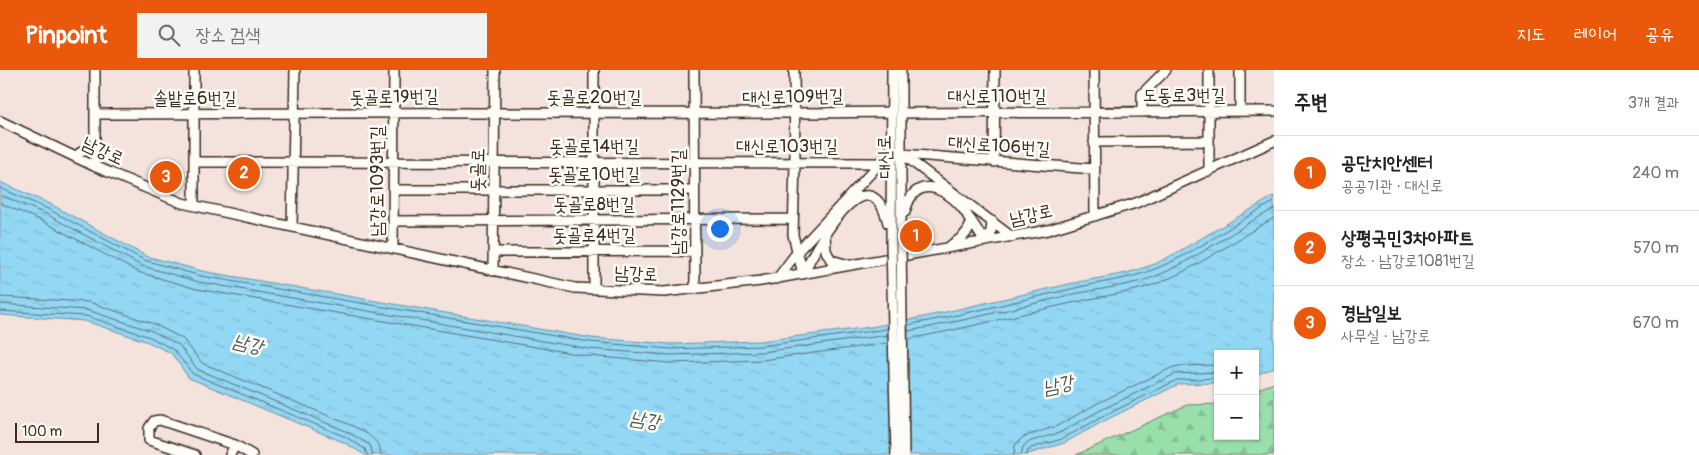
<!DOCTYPE html>
<html lang="ko">
<head>
<meta charset="utf-8">
<style>
  :root { --surface:#fff; --page:#f2f2f2; --text:#202124; --muted:#757577; --line:#e0e0e0; --accent:#ea580c }
  body { margin:0; font-family:Pangolin,"Poor Story",sans-serif; background:var(--page); color:var(--text) }
  .controls { position:absolute; right:15px; bottom:15px; display:grid; overflow:hidden; border-radius:0px; box-shadow:0 1px 4px #0004 }
  .controls button { width:45px; height:45px; display:grid; place-items:center; padding:0; border:0; border-bottom:1px solid var(--line); background:var(--surface); color:var(--text); font:25px sans-serif }
  .scale { position:absolute; left:15px; bottom:12px; width:84px; box-sizing:border-box; padding-left:5px; border:2px solid #3b2a1e; border-top:0; font-size:14px; line-height:18px; white-space:nowrap; color:#3b2a1e; -webkit-text-stroke:4px #fdfcf7; paint-order:stroke }
  .you { position:absolute; left:719px; top:158px; width:18px; height:18px; margin:-12px; border:4px solid #fff; border-radius:50%; background:#1a73e8; box-shadow:0 0 0 8px #1a73e833 }
  .badge { display:grid; place-items:center; width:32px; height:32px; border-radius:50%; background:var(--accent); color:#fff; font-size:16px; font-weight:700 }
  .pin { position:absolute; translate:-50% -50%; border:2px solid #fff; box-shadow:0 1px 5px #0006 }
  .list { margin:0; padding:0; list-style:none }
  h2 { display:flex; justify-content:space-between; align-items:center; height:65px; margin:0; padding:0 20px; font-size:21px }
  h2 small { font-size:16px; font-weight:400; color:var(--muted) }
  .list li { display:grid; grid-template-columns:32px 1fr auto; gap:15px; align-items:center; box-sizing:border-box; height:75px; padding:0 20px; border-top:1px solid var(--line) }
  .list b { display:block; font-size:19px; white-space:nowrap }
  .list p { margin:0; font-size:16px; white-space:nowrap; color:var(--muted) }
  .list em { font-size:16px; font-style:normal; color:var(--muted) }
  .icon { flex:none; width:28px; height:28px; fill:none; stroke:currentColor; stroke-width:2; stroke-linecap:round; stroke-linejoin:round }
  .map { position:relative; flex:none; width:1274px; height:385px; overflow:hidden }
  header { display:flex; align-items:center; gap:30px; box-sizing:border-box; height:70px; padding:0 25px; background:var(--accent); color:#fff }
  header strong { font-size:24px }
  nav { display:flex; gap:28px; margin-inline-start:auto; font-size:18px }
  .search { width:350px; height:45px; background:var(--page); display:flex; align-items:center; gap:12px; box-sizing:border-box; padding:0 18px; border-radius:0px; color:var(--muted); font-size:19px }
  main { display:flex }
  aside { flex:1; background:var(--surface) }
  .map>svg:first-child { display:block }
</style>
</head>
<body>
<header>
<strong>Pinpoint</strong>
<div class="search"><svg class="icon" aria-label="search" viewBox="0 0 24 24"><circle cx="10" cy="10" r="6"/><path d="M15 15l6 6"/></svg>장소 검색</div>
<nav><a>지도</a><a>레이어</a><a>공유</a></nav>
</header>
<main>
<div class="map">
<svg width="1274" height="385" viewBox="0 0 1274 385">
  <defs>
    <pattern id="forest-firs" width="22" height="20" patternUnits="userSpaceOnUse" patternTransform="scale(1.25)"><rect width="22" height="20" fill="#99dfac"/><path d="M5 1l3.5 6h-7zM16 11l3.5 6h-7z" fill="#85c094"/></pattern>
    <pattern id="water-ripples" width="26" height="14" patternUnits="userSpaceOnUse" patternTransform="scale(1.25)"><rect width="26" height="14" fill="#92d7f4"/><path d="M2 4q2-2 4 0t4 0M15 11q2-2 4 0t4 0" fill="none" stroke="#7fb9d1"/></pattern>
  </defs>
  <rect width="100%" height="100%" fill="#f4e2dc"/>
  <filter id="ink" filterUnits="userSpaceOnUse"><feTurbulence type="fractalNoise" baseFrequency=".02" numOctaves="2"/><feDisplacementMap in="SourceGraphic" scale="10" xChannelSelector="R" yChannelSelector="G"/><feConvolveMatrix kernelMatrix="1 2 1 2 8 2 1 2 1" color-interpolation-filters="sRGB"/></filter>
  <g filter="url(#ink)">
    <path fill="url(#forest-firs)" stroke="#6a8465" d="M 1274,313 L 1274,385 L 1076,385 L 1187,335 L 1218,334 L 1218,366 L 1255,366 L 1255,320 Z"/>
    <path fill="url(#water-ripples)" stroke="#6f929e" d="M 0,112 L 50,134 L 146,186 L 202,201 L 591,268 L 672,274 L 760,271 L 871,257 L 928,246 L 1078,212 L 1127,203 L 1155,194 L 1176,183 L 1274,126 L 1274,298 L 1255,305 L 1255,284 L 1218,284 L 1218,313 L 1179,314 L 1106,350 L 1064,373 L 1025,385 L 365,385 L 343,372 L 189,308 L 171,283 L 148,272 L 85,251 L 0,245 Z"/>
    <g fill="none" stroke-linecap="round" stroke-linejoin="round">
      <path stroke="#5e6f74" stroke-width="1" d="M 0,118 L 48,139 L 144,190 L 201,206 L 590,272 L 671,279 L 761,276 L 887,259
        M 0,125 L 46,144 L 142,196 L 199,212 L 589,279 L 670,285 L 762,282 L 888,265
        M 0,133 L 42,151 L 138,202 L 197,219 L 588,286 L 670,293 L 762,290 L 888,273
        M 0,227 L 89,232 L 154,254 L 183,269 L 202,293 L 353,356 C 366,363 380,369 381,385
        M 0,234 L 87,240 L 152,261 L 179,275 L 197,299 L 348,362 L 370,375 L 373,385
        M 0,241 L 86,246 L 150,267 L 174,280 L 193,304 L 346,367 L 365,379 L 367,385
        M 908,255 C 963,245 1016,231 1071,219 C 1099,212 1128,210 1155,199 C 1196,183 1235,152 1274,132
        M 908,261 C 964,251 1019,237 1074,224 C 1103,218 1132,216 1159,205 C 1200,187 1235,159 1274,139
        M 908,269 C 964,259 1020,244 1076,232 C 1105,225 1134,223 1161,212 C 1200,196 1238,168 1274,148
        M 1014,385 L 1015,375 L 1023,367 L 1057,356 L 1098,333 L 1171,298 L 1178,296 L 1218,295
        M 1021,385 L 1023,377 L 1028,372 L 1059,363 L 1101,340 L 1175,304 L 1218,302
        M 1027,385 L 1028,381 L 1031,378 L 1062,369 L 1104,346 L 1177,310 L 1218,308"/>
      <g stroke="#3b2a1e" stroke-width="12">
        <path id="minor" d="M 594,0 L 594,219
          M 694,0 L 695,219
          M 794,0 L 795,92 L 793,165 L 803,204
          M 901,0 L 901,174
          M 1094,0 L 1095,146
          M 1209,0 L 1209,101
          M 1240,0 L 1240,41
          M 1142,42 L 1142,24 L 1166,0
          M 901,43 L 1274,41
          M 95,44 C 229,44 362,42 495,43 C 628,43 759,44 892,42
          M 0,51 L 94,96 L 182,133 L 575,218 L 664,222 L 761,211 L 1048,160 L 1136,133 L 1274,71
          M 1094,72 L 1209,71
          M 902,84 L 1094,99
          M 902,84 L 1012,167
          M 75,86 L 95,74
          M 194,92 L 880,93
          M 994,92 L 995,0
          M 94,96 L 95,89 L 95,0
          M 393,120 L 694,120
          M 194,135 L 194,0
          M 905,142 C 918,87 974,140 970,156 C 967,165 959,170 951,175
          M 970,149 L 984,170 L 991,162 L 992,151
          M 393,151 L 793,149
          M 292,157 L 295,0
          M 825,164 L 826,181 L 831,190 L 849,195
          M 891,173 L 892,0
          M 393,178 L 394,0
          M 493,182 L 695,181
          M 493,201 L 495,0
          M 803,204 C 815,179 868,78 888,153
          M 777,209 L 798,181 L 882,91
          M 195,385 L 149,370 L 149,358 L 154,351 L 160,350 L 235,375 L 252,385
          M 230,385 L 235,375"/>
      </g>
      <use href="#minor" stroke="#fdfcf7" stroke-width="9"/>
      <g stroke="#3b2a1e" stroke-width="12" stroke-linecap="butt">
        <path id="minor-bridge" d="M 891,173 L 896,385
          M 901,174 L 904,385"/>
      </g>
      <use href="#minor-bridge" stroke="#fdfcf7" stroke-width="9"/>
    </g>
  </g>
  <g text-anchor="middle" dominant-baseline="central" stroke-width="5" stroke-linejoin="round" paint-order="stroke">
    <g font-size="18" fill="#3b2a1e" stroke="#fdfcf7">
      <text x="1184" y="25">도동로3번길</text>
      <text x="997" y="26">대신로110번길</text>
      <text transform="translate(394 27) rotate(-1)">돗골로19번길</text>
      <text x="594" y="27">돗골로20번길</text>
      <text transform="translate(793 27) rotate(-1)">대신로109번길</text>
      <text x="195" y="28">솔밭로6번길</text>
      <text x="594" y="76">돗골로14번길</text>
      <text x="787" y="76">대신로103번길</text>
      <text transform="translate(999 76) rotate(4)">대신로106번길</text>
      <text transform="translate(103 81) rotate(25)">남강로</text>
      <text transform="translate(885 87) rotate(-91)">대신로</text>
      <text transform="translate(478 100) rotate(-89)">돗골로</text>
      <text x="594" y="104">돗골로10번길</text>
      <text transform="translate(377 111) rotate(-90)">남강로1093번길</text>
      <text transform="translate(678 132) rotate(-90)">남강로1129번길</text>
      <text x="594" y="134">돗골로8번길</text>
      <text transform="translate(1031 145) rotate(-12)">남강로</text>
      <text x="594" y="165">돗골로4번길</text>
      <text transform="translate(636 204) rotate(3)">남강로</text>
    </g>
    <g font-size="19" font-style="italic" fill="#515554" stroke="#fdfcf7">
      <text transform="translate(248 274) rotate(14)">남강</text>
      <text transform="translate(1058 315) rotate(-12)">남강</text>
      <text transform="translate(645 350) rotate(9)">남강</text>
    </g>
  </g>
</svg>
<div class="controls">
<button>+</button>
<button>−</button>
</div>
<div class="scale">100 m</div>
<div class="you"></div>
<div class="pin badge" style="left:916px;top:166px">1</div>
<div class="pin badge" style="left:244px;top:103px">2</div>
<div class="pin badge" style="left:166px;top:107px">3</div>
</div>
<aside>
<h2>주변<small>3개 결과</small></h2>
<ul class="list">
<li><span class="badge">1</span><div><b>공단치안센터</b><p>공공기관 · 대신로</p></div><em>240 m</em></li>
<li><span class="badge">2</span><div><b>상평국민3차아파트</b><p>장소 · 남강로1081번길</p></div><em>570 m</em></li>
<li><span class="badge">3</span><div><b>경남일보</b><p>사무실 · 남강로</p></div><em>670 m</em></li>
</ul>
</aside>
</main>
</body>
</html>
